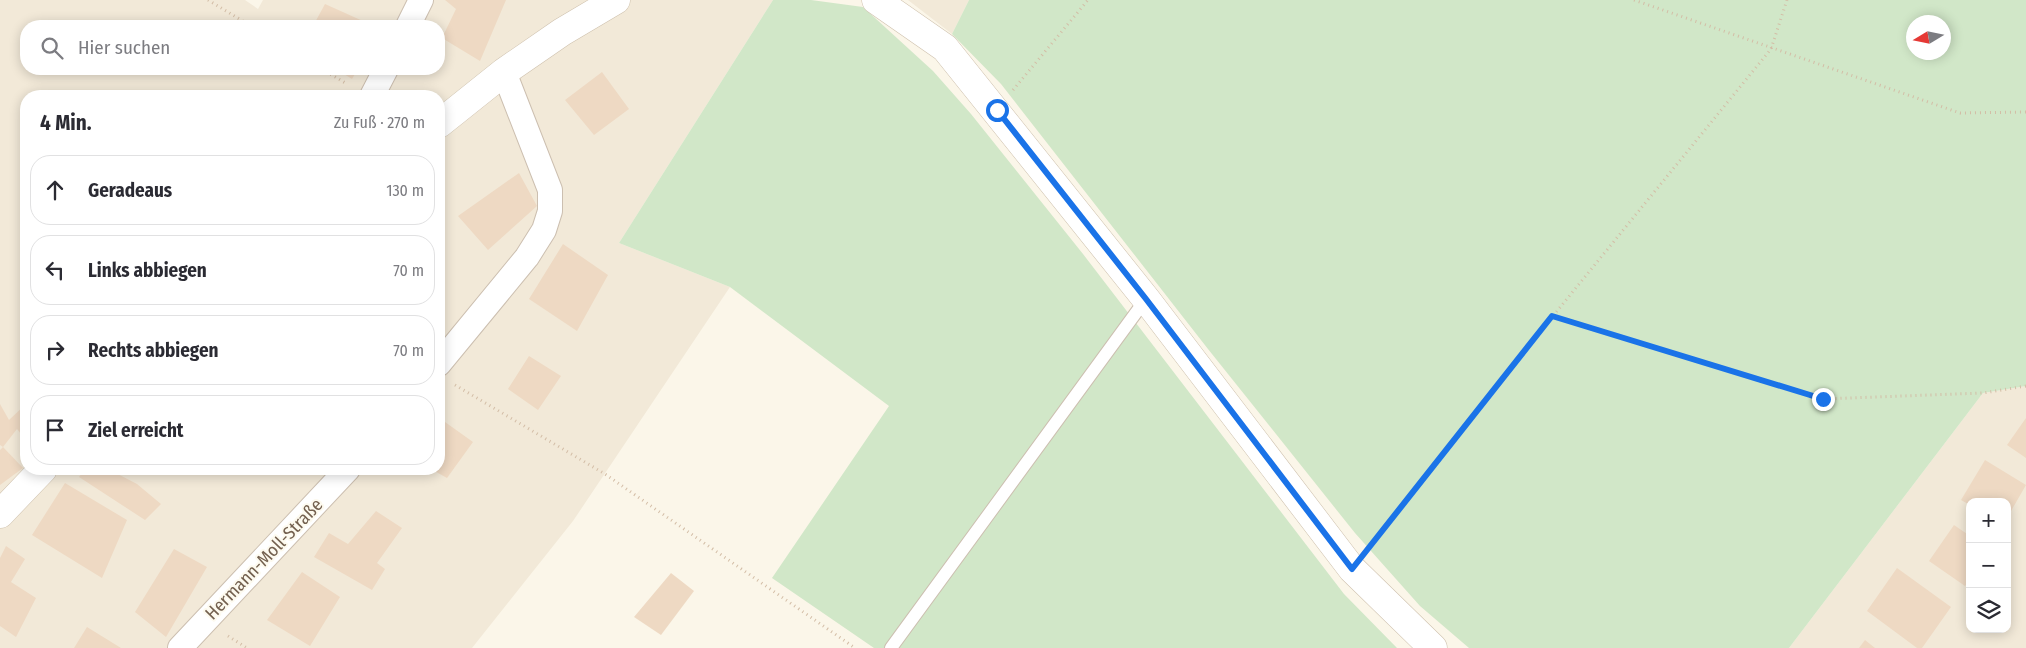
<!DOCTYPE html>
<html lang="de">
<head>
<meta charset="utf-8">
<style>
  :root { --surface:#fff; --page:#f7f7f7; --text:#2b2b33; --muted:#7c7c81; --line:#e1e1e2 }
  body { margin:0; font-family:"Fira Sans Condensed",sans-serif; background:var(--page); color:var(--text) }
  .controls { position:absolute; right:15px; bottom:15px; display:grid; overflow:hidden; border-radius:10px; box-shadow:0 2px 12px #0003 }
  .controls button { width:45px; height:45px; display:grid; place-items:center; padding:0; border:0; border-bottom:1px solid var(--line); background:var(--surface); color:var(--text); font:25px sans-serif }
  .compass { position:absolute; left:1906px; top:15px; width:45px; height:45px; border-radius:50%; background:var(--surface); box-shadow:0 2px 12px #0003; rotate:260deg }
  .stop { position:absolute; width:15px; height:15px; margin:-11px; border:4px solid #1a73e8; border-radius:50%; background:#fff }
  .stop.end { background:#1a73e8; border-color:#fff; box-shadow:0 1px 5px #0008 }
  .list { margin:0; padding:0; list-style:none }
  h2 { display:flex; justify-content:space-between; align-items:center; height:65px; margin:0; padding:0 20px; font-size:21px }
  h2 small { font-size:16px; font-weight:400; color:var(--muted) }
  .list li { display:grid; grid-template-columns:32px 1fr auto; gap:15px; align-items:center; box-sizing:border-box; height:70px; margin:0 10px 10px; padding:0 10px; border:1px solid var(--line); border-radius:20px }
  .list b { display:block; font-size:19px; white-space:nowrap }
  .list em { font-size:16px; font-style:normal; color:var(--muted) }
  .icon { flex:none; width:28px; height:28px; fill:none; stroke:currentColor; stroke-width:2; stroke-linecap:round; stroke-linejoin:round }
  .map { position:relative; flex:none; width:2026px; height:648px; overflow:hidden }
  .search { position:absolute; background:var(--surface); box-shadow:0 2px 12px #0003; left:20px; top:20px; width:425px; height:55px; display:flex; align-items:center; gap:12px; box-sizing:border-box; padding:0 18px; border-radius:20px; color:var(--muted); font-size:19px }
  .panel { position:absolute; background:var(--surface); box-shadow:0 2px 12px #0003; left:20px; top:90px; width:425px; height:385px; border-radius:20px }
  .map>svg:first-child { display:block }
</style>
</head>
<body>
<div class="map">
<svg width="2026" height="648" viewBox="0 0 2026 648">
  <rect width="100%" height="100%" fill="#fbf6e9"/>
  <path fill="#f2e9d8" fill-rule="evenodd" d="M 0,0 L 245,0 L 258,9 L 263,0 L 773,0 L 619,243 L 730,287 L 573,521 L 472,648 L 0,648 ZM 26,26 L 439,26 L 439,69 L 26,69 ZM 26,96 L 439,96 L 439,469 L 26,469 Z
    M 908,0 L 969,0 L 952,34 Z
    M 2026,386 L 2026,648 L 1789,648 L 1983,393 ZM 1970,502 L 2007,502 L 2007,629 L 1970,629 Z"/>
  <path fill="#d1e7c8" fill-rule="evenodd" d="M 773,0 L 811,0 L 863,7 L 933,71 L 971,114 L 1083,254 L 1344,594 L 1397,648 L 874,648 L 772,578 L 889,406 L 730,287 L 619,243 Z
    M 969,0 L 2026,0 L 2026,386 L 1983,393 L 1789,648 L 1469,648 L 1420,606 L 1355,533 L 1208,349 L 1001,84 L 952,34 ZM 1914,22 L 1944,22 L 1944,52 L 1914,52 Z"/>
  <path fill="#eed9c3" d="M 445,0 L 506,0 L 480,61 L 442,38 L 456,9 Z
    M 325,4 L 374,26 L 313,26 Z
    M 336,69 L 358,69 L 352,79 Z
    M 602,72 L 629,109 L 594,135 L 565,100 Z
    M 519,173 L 537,206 L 488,250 L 458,216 Z
    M 563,244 L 608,275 L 577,331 L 529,299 Z
    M 529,356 L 561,376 L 538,410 L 508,389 Z
    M 0,404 L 9,420 L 26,404 L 26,440 L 17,429 L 3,447 L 23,468 L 0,485 L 0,450 L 3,447 L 0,445 Z
    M 2026,418 L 2026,458 L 2007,445 Z
    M 445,422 L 473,442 L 447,478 L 431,469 L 439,469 L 439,431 Z
    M 1985,460 L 2026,485 L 2007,518 L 2007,502 L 1970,502 L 1970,505 L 1961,500 Z
    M 85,469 L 108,469 L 137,484 L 161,504 L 145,520 L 79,477 Z
    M 65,483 L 127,520 L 102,578 L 32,535 Z
    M 376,511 L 402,528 L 377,563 L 385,569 L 372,590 L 314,557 L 329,533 L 348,544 Z
    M 1954,525 L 1970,536 L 1970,580 L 1965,586 L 1929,561 Z
    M 6,546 L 25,559 L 11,582 L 36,598 L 16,637 L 0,626 L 0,558 Z
    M 174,549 L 207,567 L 166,637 L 135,612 Z
    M 1897,568 L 1951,607 L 1922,648 L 1917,648 L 1867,611 Z
    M 302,572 L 340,597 L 310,646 L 267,620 Z
    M 671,573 L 694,591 L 661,635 L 634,617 Z
    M 87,627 L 121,648 L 74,648 Z
    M 1865,640 L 1875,648 L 1859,648 Z"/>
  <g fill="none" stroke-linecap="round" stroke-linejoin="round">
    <g stroke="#ccbfb0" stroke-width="14">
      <path id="lane" d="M 891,648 L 1146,299"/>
    </g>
    <g stroke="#ccbfb0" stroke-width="26">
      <path id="street" d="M 408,26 L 421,0
        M 372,96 L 386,69
        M 439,364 L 527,257 L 544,230 L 550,211 L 550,190 L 504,72
        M 180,648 L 348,469"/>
    </g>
    <g stroke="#cec0ad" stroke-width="29">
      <path id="secondary" d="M 876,0 L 945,48 L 1146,299 L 1352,569 L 1433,648
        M 439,124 L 504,72 L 562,32 L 616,0
        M 0,514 L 43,469"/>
    </g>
    <path stroke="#d3bda6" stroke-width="3" stroke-dasharray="1 4" stroke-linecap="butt" d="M 208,0 L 251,26
      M 1634,0 L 1960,113 L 2026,112
      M 322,69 L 347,84
      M 1013,90 L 1088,0
      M 1553,316 L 1823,399 L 1983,393 L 2026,386
      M 455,385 L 605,474 L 855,648
      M 1370,547 L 1553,316 L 1771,49 L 1787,0
      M 228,636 L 247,648"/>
    <use href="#lane" stroke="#fff" stroke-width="12"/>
    <use href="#street" stroke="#fff" stroke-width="24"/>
    <use href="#secondary" stroke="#fff" stroke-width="28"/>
  </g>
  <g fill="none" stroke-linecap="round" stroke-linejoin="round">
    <path stroke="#1a73e8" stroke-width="6" d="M 997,110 L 1146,299 L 1352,569 L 1552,316 L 1823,399"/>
  </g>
  <g text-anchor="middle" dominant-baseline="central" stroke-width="4" stroke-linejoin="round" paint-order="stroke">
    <g font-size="18" fill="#73604f" stroke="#fdfaef">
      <text transform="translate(264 559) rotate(-46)">Hermann-Moll-Straße</text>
    </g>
  </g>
</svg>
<div class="controls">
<button>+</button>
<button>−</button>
<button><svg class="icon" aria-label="layers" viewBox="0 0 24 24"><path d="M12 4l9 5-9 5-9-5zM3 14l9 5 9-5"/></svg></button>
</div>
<svg class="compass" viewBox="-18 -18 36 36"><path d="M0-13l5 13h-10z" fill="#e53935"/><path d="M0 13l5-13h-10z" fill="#7c7c81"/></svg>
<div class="stop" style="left:997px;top:110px"></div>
<div class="stop end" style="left:1823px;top:399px"></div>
<div class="search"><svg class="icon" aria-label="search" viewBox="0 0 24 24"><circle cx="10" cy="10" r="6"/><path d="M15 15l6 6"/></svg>Hier suchen</div>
<section class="panel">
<h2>4 Min.<small>Zu Fuß · 270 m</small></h2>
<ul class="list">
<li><svg class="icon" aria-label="ahead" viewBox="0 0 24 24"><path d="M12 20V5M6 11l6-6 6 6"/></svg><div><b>Geradeaus</b></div><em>130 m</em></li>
<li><svg class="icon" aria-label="left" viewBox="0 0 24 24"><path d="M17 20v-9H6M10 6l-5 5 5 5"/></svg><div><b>Links abbiegen</b></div><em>70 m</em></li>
<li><svg class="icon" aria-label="right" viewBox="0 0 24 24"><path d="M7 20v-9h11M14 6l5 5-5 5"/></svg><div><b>Rechts abbiegen</b></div><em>70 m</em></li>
<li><svg class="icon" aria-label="arrive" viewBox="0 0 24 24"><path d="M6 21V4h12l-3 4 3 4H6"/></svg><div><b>Ziel erreicht</b></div></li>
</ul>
</section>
</div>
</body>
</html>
